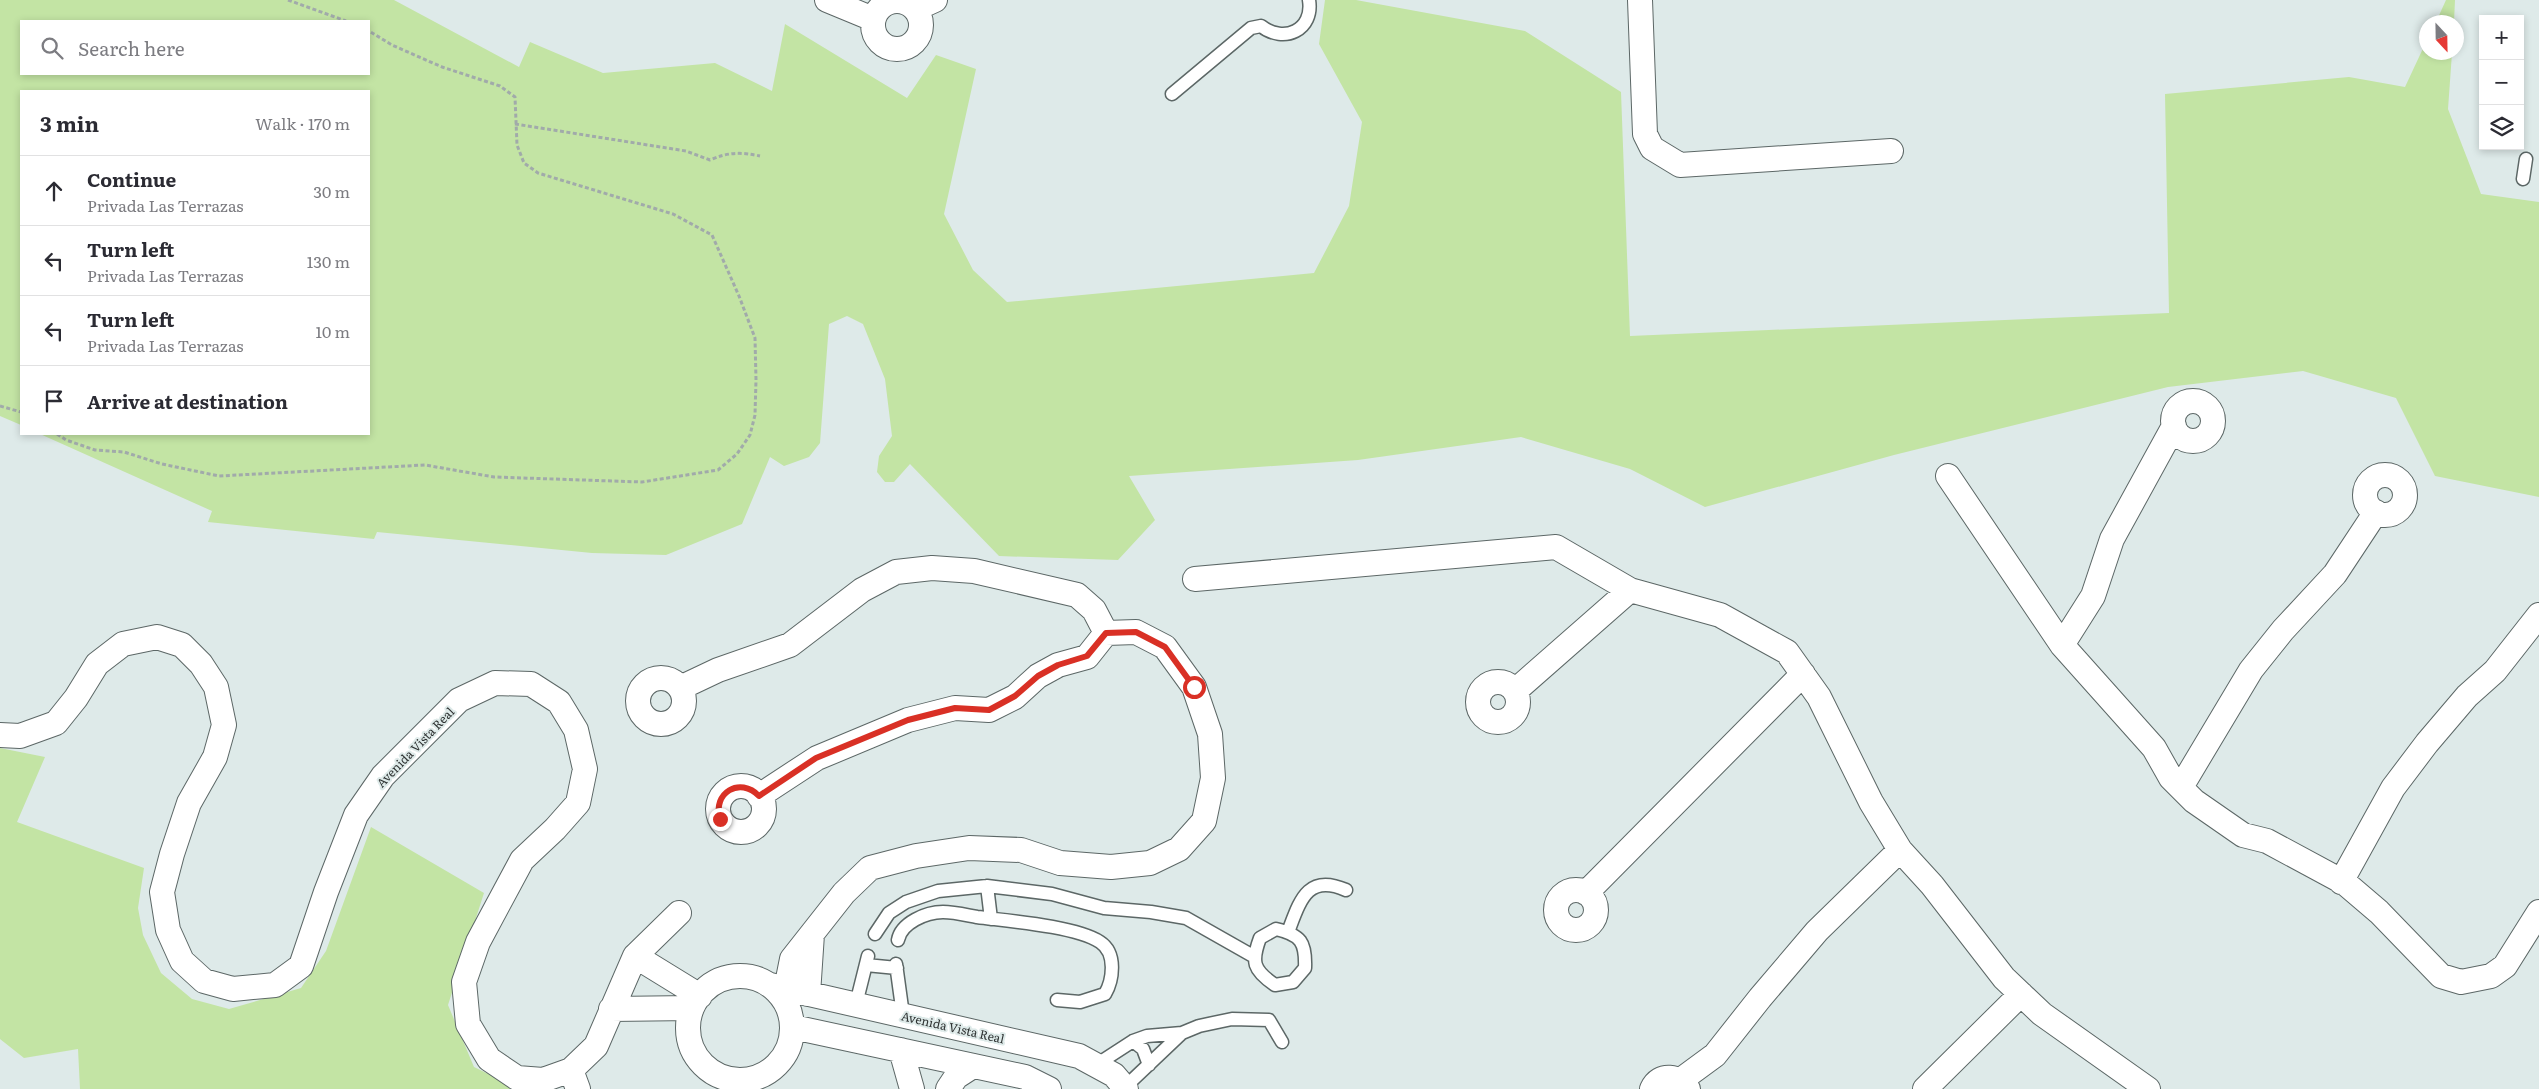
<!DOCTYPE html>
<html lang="en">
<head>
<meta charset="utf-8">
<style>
  :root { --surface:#fff; --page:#f7f7f7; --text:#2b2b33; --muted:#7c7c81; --line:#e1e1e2 }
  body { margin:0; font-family:Literata,serif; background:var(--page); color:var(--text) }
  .controls { position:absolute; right:15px; top:15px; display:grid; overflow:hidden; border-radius:0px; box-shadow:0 2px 8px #0003 }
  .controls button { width:45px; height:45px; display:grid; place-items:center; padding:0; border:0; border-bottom:1px solid var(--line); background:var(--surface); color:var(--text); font:25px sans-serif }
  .compass { position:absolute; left:2419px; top:15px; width:45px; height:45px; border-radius:50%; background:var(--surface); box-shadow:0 2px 8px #0003; rotate:158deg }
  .stop { position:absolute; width:15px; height:15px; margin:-11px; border:4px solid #d93025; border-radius:50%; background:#fff }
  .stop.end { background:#d93025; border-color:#fff; box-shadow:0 1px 5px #0008 }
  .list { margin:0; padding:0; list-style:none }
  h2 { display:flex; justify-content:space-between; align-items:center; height:65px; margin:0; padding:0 20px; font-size:21px }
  h2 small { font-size:16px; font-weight:400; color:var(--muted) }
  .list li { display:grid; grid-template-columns:32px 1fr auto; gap:15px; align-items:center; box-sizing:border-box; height:70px; padding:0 20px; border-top:1px solid var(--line) }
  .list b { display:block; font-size:19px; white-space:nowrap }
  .list p { margin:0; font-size:16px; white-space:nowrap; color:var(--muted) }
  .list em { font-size:16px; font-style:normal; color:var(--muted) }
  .icon { flex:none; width:28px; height:28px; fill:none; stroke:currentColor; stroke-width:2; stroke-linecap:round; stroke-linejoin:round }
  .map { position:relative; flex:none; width:2539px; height:1089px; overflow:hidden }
  .search { position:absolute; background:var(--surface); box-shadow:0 2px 8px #0003; left:20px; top:20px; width:350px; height:55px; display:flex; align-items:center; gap:12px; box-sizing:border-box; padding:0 18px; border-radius:0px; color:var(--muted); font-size:19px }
  .panel { position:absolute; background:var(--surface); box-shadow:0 2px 8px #0003; left:20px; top:90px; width:350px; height:345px; border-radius:0px }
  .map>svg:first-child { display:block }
</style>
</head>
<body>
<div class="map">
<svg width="2539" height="1089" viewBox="0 0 2539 1089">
  <rect width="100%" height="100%" fill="#deeae9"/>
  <path fill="#c3e4a4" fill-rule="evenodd" d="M 0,0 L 394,0 L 519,67 L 530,42 L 603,73 L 715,63 L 772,91 L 785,24 L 907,98 L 936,55 L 976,69 L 944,214 L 973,270 L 1007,302 L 1314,273 L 1349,206 L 1362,122 L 1319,44 L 1325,0 L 1356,0 L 1525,31 L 1621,92 L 1630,336 L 2169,313 L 2165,94 L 2349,77 L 2405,87 L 2426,42 L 2426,52 L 2452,53 L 2448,109 L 2481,194 L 2539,202 L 2539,497 L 2435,476 L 2396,398 L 2303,371 L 2168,387 L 1894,455 L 1705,507 L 1630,469 L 1521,437 L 1358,460 L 1129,476 L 1155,520 L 1118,560 L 999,556 L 910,464 L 894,482 L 885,482 L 877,472 L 879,456 L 892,436 L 885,379 L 863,324 L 847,316 L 829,324 L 820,443 L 809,457 L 784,466 L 770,457 L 742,524 L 666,555 L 592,553 L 377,532 L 374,539 L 208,522 L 212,511 L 40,434 L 369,434 L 369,91 L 21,91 L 21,425 L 0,416 ZM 21,21 L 369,21 L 369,74 L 21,74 Z
    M 2446,0 L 2455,0 L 2454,22 L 2436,22 Z
    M 0,748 L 45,757 L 17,822 L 144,868 L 138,908 L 143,935 L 161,973 L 192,999 L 229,1009 L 301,988 L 326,951 L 371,827 L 484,893 L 448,1005 L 474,1067 L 519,1089 L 80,1089 L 78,1049 L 24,1058 L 0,1039 Z"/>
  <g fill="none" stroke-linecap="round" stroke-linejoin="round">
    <g stroke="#5c6766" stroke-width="15">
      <path id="service" d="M 1172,94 L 1251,28 L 1261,26 C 1284,44 1314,30 1309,0
        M 2523,179 L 2526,159
        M 987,886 L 991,919
        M 1276,929 C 1301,935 1306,942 1305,968 L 1293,982 L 1275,985 C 1253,970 1251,962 1260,938 Z
        M 1288,932 C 1300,901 1307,873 1346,890
        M 875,934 L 889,913 L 906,902 L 938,891 L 987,886 L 1052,894 L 1104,908 L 1151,912 L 1186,918 L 1253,956
        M 898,940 C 901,923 926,912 943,912 C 954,912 966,915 977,917 C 1008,921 1075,926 1100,942 C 1117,953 1113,980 1105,994 L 1080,1002 L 1057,1000
        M 896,964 L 903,1015
        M 866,965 L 897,968
        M 856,1004 L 868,956
        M 1133,1041 L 1143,1049 L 1149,1065
        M 1096,1065 L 1133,1041 L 1147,1036 L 1182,1033 L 1199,1026 L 1232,1019 L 1269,1020 L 1282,1042
        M 1125,1087 L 1182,1033"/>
    </g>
    <g stroke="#5c6766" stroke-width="26">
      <path id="minor" d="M 827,0 L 873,19
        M 1640,0 L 1645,134 L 1652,148 L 1680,165 L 1891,151
        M873 25a24 24 0 1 1 48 0a24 24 0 1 1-48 0Z
        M 915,9 L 935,0
        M2173 421a20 20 0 1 1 40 0a20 20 0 1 1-40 0Z
        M2365 495a20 20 0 1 1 40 0a20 20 0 1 1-40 0Z
        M 1948,476 L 2062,645 L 2154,748 L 2171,778 L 2194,801 L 2243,835 L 2267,841 L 2345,883 L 2379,912 L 2441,976 L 2461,982 L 2491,976 L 2505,966 L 2539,912
        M 1195,579 L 1556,547 L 1630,590 L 1720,615 L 1787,652 L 1819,697 L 1871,802 L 1900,850 L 1932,885 L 2004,978 L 2042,1014 L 2148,1089
        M 2062,645 L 2093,596 L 2112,539 L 2174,426
        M638 701a23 23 0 1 1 46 0a23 23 0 1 1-46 0Z
        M1478 702a20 20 0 1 1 40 0a20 20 0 1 1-40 0Z
        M 680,688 L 718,670 L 790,645 L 862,590 L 896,572 L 932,568 L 974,571 L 1077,595 L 1094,610 L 1106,633
        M 1515,691 L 1630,590
        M 0,735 L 20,736 L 56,723 L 76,698 L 97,664 L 123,644 L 157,637 L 182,645 L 201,664 L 216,687 L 224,725 L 215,757 L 189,803 L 172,854 L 162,892 L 168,930 L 182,961 L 204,981 L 233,989 L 275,985 L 301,966 L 326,892 L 356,815 L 383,776 L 459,700 L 495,683 L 531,684 L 559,702 L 576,730 L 585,769 L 578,803 L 555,829 L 522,860 L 478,942 L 464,982 L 468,1024 L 489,1059 L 517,1078 L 543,1080 L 571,1070 L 596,1046 L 635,956 L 679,913
        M718 809a23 23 0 1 1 46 0a23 23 0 1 1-46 0Z
        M 2181,787 L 2251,670 L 2283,630 L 2335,574 L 2376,512
        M 759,796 L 817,758 L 908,720 L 955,708 L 989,710 L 1015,697 L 1038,676 L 1058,665 L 1087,657 L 1106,633 L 1136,632 L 1165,647 L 1194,687 L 1210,734 L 1213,778 L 1204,821 L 1179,849 L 1150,863 L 1111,867 L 1060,863 L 1021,850 L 969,848 L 916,856 L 870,868 L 844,893 L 792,959 L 786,989
        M 2341,882 L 2393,788 L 2427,743 L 2467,696 L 2495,671 L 2539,615
        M1556 910a20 20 0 1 1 40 0a20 20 0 1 1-40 0Z
        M 1586,893 L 1803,674
        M 635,956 L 700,996
        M688 1028a52 52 0 1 1 104 0a52 52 0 1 1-104 0Z
        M 770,985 L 1079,1056 L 1114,1075 L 1126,1089
        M 808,994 L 812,934
        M 611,1009 L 692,1008
        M 793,1027 L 1025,1077 L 1049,1089
        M 901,1050 L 912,1089
        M 571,1070 L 578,1089
        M 1681,1080 L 1715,1055 L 1760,998 L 1817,931 L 1900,850
        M 948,1089 L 956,1077 L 973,1066
        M 1652,1089 C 1660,1072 1679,1076 1688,1089
        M 1925,1089 L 2021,994"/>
    </g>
    <path stroke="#a1aaaa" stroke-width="3" stroke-dasharray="4 2.5" stroke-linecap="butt" d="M 288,0 L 346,21
      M 515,124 L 686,151 L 710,160 C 728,152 741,152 760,156
      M 0,406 L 21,412
      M 57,434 L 66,440 L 95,450 L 124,452 L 162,464 L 219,476 L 425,465 L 494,477 L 642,482 L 718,470 L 737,454 L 750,435 L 755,415 L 756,380 L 755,338 L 739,296 L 712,235 L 673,214 L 538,173 L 524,163 L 517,145 L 515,97 L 500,86 L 442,67 L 392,45 L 369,31"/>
    <use href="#service" stroke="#fff" stroke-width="12"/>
    <use href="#minor" stroke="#fff" stroke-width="24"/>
  </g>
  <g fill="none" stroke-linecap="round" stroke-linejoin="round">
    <path stroke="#d93025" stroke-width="6" d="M 720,819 C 712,793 740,776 759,796 L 816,758 L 908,720 L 955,708 L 989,710 L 1015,696 L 1038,676 L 1058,665 L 1087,656 L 1106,633 L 1136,632 L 1165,647 L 1194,687"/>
  </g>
  <g text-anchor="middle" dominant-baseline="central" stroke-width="4" stroke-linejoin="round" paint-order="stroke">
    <g font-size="12" fill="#2e3232" stroke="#deeae9">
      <text transform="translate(415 747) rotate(-46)">Avenida Vista Real</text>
      <text transform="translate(953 1027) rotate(13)">Avenida Vista Real</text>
    </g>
  </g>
</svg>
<div class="controls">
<button>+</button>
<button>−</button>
<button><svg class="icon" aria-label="layers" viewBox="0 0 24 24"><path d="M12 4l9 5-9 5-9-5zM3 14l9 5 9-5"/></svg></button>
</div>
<svg class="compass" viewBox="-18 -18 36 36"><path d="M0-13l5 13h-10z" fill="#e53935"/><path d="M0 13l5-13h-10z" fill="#7c7c81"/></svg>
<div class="stop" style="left:1194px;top:687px"></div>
<div class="stop end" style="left:720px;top:819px"></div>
<div class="search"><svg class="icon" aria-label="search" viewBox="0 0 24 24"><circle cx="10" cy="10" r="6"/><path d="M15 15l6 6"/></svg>Search here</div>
<section class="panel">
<h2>3 min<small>Walk · 170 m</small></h2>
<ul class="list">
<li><svg class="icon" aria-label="ahead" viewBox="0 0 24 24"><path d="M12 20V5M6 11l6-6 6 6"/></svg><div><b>Continue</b><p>Privada Las Terrazas</p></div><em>30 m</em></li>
<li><svg class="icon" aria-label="left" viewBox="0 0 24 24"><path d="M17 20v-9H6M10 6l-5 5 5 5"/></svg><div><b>Turn left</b><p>Privada Las Terrazas</p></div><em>130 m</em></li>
<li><svg class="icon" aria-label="left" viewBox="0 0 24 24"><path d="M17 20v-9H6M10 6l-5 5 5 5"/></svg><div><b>Turn left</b><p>Privada Las Terrazas</p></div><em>10 m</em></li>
<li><svg class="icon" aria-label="arrive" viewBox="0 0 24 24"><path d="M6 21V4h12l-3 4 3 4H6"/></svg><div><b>Arrive at destination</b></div></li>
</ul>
</section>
</div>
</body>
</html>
